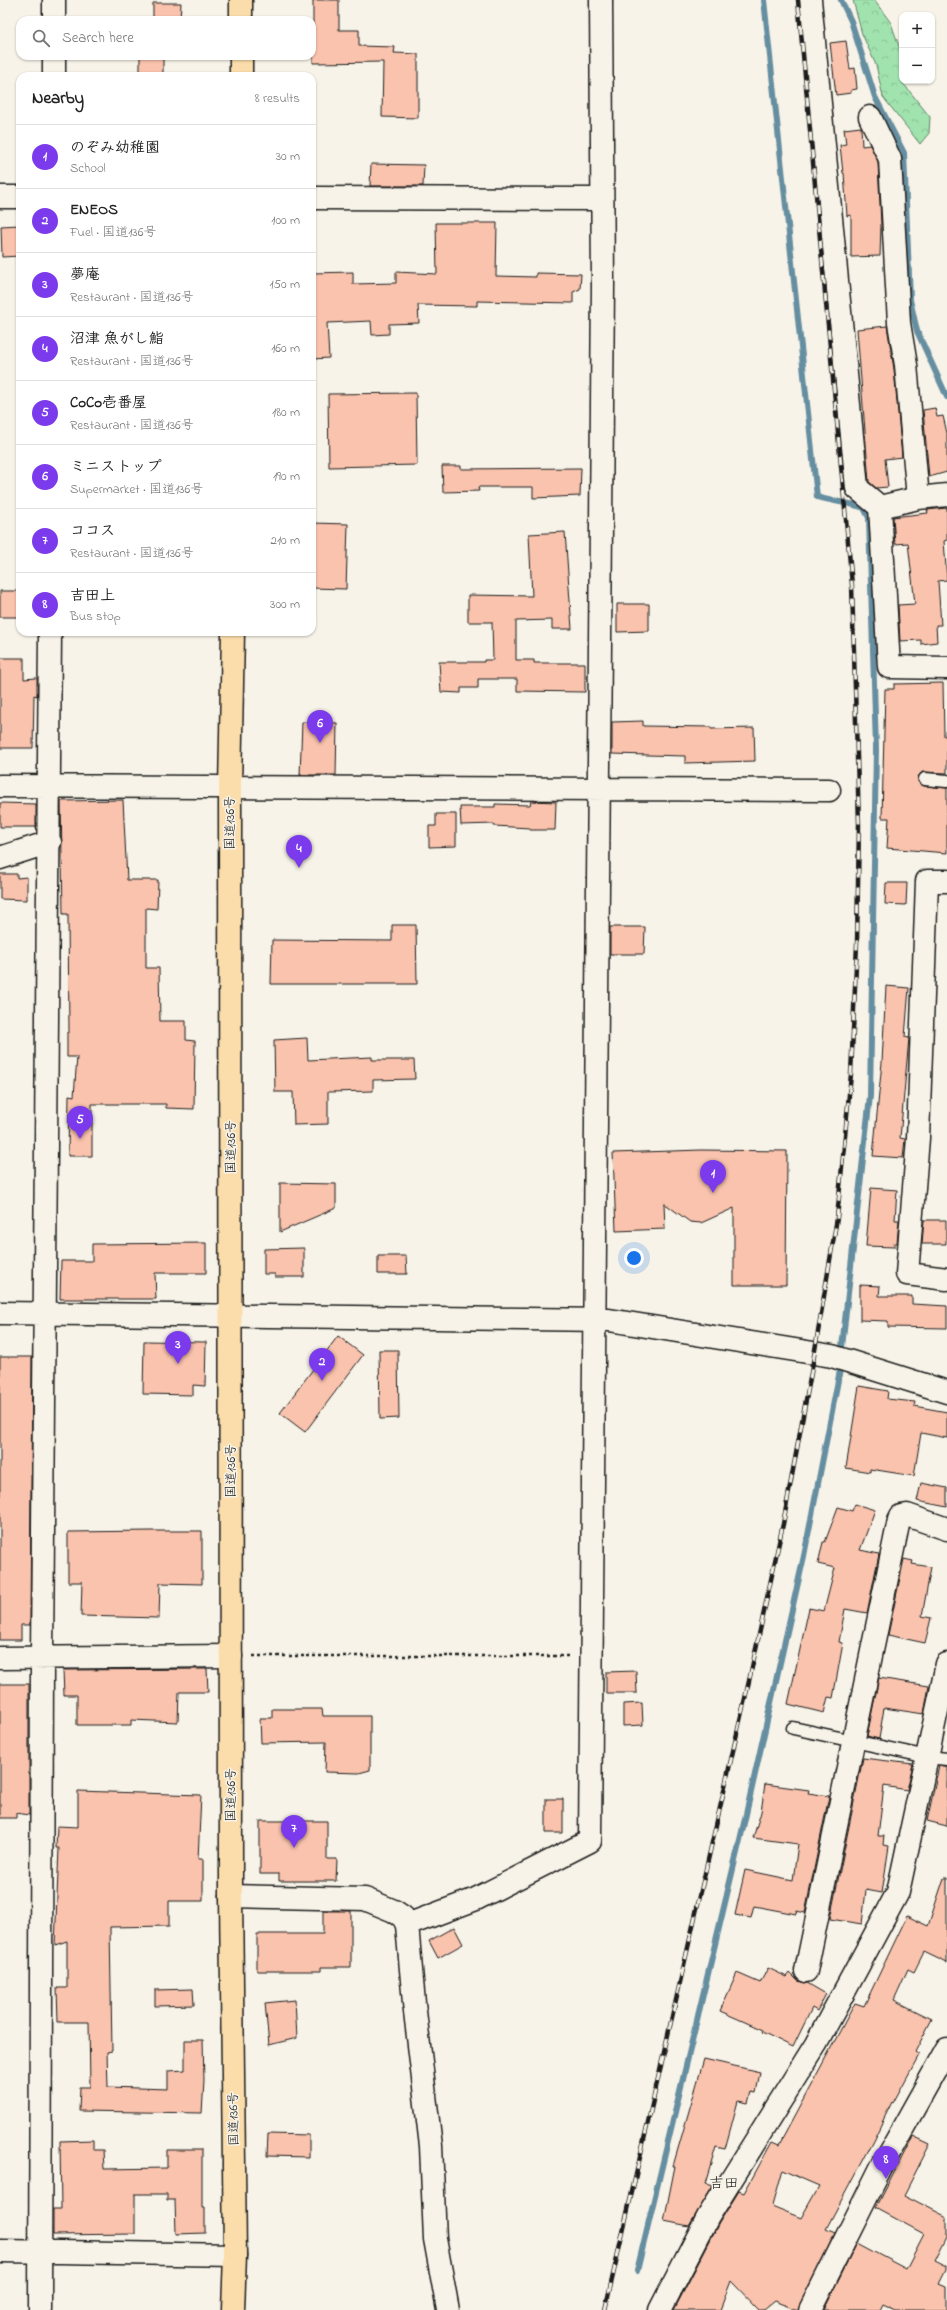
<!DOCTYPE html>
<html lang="en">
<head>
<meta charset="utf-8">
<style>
  :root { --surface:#fff; --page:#f2f2f2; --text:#222; --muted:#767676; --line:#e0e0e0; --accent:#7c3aed }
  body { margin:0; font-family:"Indie Flower","Klee One",sans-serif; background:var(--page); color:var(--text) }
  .controls { position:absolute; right:12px; top:12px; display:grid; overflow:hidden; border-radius:8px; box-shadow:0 1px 3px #0004 }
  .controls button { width:36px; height:36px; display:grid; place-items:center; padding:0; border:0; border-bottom:1px solid var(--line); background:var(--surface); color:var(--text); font:20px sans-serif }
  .you { position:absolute; left:634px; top:1258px; width:14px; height:14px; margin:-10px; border:3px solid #fff; border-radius:50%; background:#1a73e8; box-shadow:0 0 0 6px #1a73e833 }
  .badge { display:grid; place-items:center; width:26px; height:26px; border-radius:50%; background:var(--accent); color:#fff; font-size:13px; font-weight:700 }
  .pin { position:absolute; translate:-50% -33px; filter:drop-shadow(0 1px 2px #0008) }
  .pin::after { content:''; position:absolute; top:21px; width:14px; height:12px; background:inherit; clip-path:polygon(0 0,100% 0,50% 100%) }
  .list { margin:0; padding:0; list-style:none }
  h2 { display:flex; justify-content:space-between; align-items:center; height:52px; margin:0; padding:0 16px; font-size:17px }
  h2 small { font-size:13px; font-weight:400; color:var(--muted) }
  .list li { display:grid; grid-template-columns:26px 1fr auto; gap:12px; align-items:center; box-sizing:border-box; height:64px; padding:0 16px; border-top:1px solid var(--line) }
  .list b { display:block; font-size:15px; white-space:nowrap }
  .list p { margin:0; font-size:13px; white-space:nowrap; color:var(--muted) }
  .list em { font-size:13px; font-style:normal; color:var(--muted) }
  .icon { flex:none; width:22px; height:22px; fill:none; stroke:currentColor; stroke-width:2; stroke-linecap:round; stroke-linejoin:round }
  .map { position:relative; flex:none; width:947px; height:2310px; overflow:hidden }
  .search { position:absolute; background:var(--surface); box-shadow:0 1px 3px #0004; left:16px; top:16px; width:300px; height:44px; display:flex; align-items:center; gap:10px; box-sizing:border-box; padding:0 14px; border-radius:12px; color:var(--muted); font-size:15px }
  .panel { position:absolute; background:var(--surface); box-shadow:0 1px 3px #0004; left:16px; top:72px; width:300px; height:564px; border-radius:12px }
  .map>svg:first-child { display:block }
</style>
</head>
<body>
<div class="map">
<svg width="947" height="2310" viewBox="0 0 947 2310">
  <defs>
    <pattern id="forest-crowns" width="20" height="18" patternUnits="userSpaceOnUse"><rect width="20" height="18" fill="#a0e3ae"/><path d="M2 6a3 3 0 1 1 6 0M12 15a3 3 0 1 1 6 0" fill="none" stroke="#89c295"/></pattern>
  </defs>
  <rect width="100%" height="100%" fill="#f7f3e8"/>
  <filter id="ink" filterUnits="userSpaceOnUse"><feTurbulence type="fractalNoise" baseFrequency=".025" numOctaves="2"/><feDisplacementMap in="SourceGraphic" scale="8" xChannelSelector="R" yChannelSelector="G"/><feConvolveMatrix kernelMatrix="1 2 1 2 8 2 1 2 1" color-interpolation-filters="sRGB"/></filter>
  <g filter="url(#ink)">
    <path fill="url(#forest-crowns)" stroke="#5e8065" d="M 853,0 L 874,0 L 891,23 L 900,49 L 903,83 L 930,117 L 929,133 L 920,144 L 883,97 L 876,65 L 862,34 Z"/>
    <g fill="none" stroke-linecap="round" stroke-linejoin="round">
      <path stroke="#668ea1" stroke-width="6" d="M 764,0 L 817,497 C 833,502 849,502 864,508 L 869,518 L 876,749 L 870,1096 L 842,1347
        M 841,0 L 851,21 L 875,97 L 904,153 L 910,300 L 917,331 L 947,397
        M 637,2271 L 744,1823 L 804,1556 L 840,1370"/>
    </g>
    <path fill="#fac3ad" stroke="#1c1c1c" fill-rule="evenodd" d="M 313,0 L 339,0 L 339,30 L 359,30 L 359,46 L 395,47 L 394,53 L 418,54 L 418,118 L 382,117 L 383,62 L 313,63 Z
      M 153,3 L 181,3 L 180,20 L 153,20 Z
      M 846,41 L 850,69 L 855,68 L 857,89 L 851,90 L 851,93 L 836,95 L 830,43 Z
      M 140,56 L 163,56 L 163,76 L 140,76 Z
      M 861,127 L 862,146 L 870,145 L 878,162 L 881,225 L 880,256 L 851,257 L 851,215 L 847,216 L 844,173 L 843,173 L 840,145 L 846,144 L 844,129 Z
      M 371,164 L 424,165 L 423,186 L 370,186 Z
      M 436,223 L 497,223 L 496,276 L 536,277 L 536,273 L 581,274 L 580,289 L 573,292 L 573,303 L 477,301 L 477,306 L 418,305 L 419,323 L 389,324 L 389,334 L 372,335 L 371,321 L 327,323 L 329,358 L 312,359 L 312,273 L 353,272 L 353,284 L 396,283 L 396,272 L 437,274 Z
      M 20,225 L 20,256 L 2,257 L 1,226 Z
      M 887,326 L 894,369 L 902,457 L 885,459 L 888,487 L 876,488 L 869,482 L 857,329 Z
      M 416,393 L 417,465 L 329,467 L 328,394 Z
      M 935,408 L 937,417 L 943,416 L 947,433 L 947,472 L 929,477 L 923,410 Z
      M 442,466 L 461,466 L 461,469 L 581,468 L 580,496 L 533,498 L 533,487 L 478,487 L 479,491 L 443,492 Z
      M 947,508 L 947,540 L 944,541 L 947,580 L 938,581 L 941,625 L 936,625 L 937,642 L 921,644 L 921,640 L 900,641 L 898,605 L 915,604 L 908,543 L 895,544 L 893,517 L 928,513 L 927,510 Z
      M 312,523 L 348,524 L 346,589 L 312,588 Z
      M 565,532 L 572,629 L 552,629 L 552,620 L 516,621 L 516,660 L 534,660 L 534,663 L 585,663 L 585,692 L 517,691 L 517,679 L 478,679 L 478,688 L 461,688 L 461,693 L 441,692 L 439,662 L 484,662 L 484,660 L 493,660 L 492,622 L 468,622 L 468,595 L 532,596 L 529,534 Z
      M 0,591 L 20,591 L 20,617 L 0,617 Z
      M 617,604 L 649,604 L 649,631 L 617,632 Z
      M 0,658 L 24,658 L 24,679 L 37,678 L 37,696 L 34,695 L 33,748 L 0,748 Z
      M 943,683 L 944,736 L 947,736 L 947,773 L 922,772 L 918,779 L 918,782 L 924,786 L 947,788 L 947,853 L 887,848 L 889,818 L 882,818 L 885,689 L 894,689 L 894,684 Z
      M 643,721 L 643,726 L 711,727 L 711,729 L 754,728 L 755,761 L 685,763 L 685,756 L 612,754 L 612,722 Z
      M 302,722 L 337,723 L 336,775 L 300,775 Z
      M 123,800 L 127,880 L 158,880 L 157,909 L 146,908 L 146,968 L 159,968 L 160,1021 L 186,1021 L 186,1040 L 195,1041 L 194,1109 L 166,1108 L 166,1104 L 92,1104 L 92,1156 L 68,1156 L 69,1095 L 74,1096 L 77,1057 L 67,1057 L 67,1032 L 69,1032 L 68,914 L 63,914 L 61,801 Z
      M 531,801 L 556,802 L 555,830 L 530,830 L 530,828 L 494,826 L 494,824 L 461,825 L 460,807 L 495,807 L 495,804 L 530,805 Z
      M 0,803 L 36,804 L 36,827 L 0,827 Z
      M 436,814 L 456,814 L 456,846 L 429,847 L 429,826 L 436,826 Z
      M 0,874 L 17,874 L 17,878 L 27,877 L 27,900 L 0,899 Z
      M 886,883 L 907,883 L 906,905 L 885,904 Z
      M 392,925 L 416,925 L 417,984 L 271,984 L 272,940 L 392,941 Z
      M 610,927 L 645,927 L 644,954 L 610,954 Z
      M 886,986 L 909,988 L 905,1037 L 909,1038 L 900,1138 L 905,1139 L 903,1158 L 873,1156 L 882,1062 Z
      M 307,1038 L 308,1060 L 372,1057 L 372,1060 L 414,1060 L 415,1079 L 373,1080 L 373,1091 L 328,1092 L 328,1124 L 294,1125 L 293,1092 L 275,1092 L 274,1040 Z
      M 701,1150 L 787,1151 L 786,1285 L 734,1285 L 734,1208 L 701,1223 L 690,1222 L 664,1203 L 665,1229 L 616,1231 L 613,1153 Z
      M 280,1183 L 336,1184 L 336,1208 L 280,1232 Z
      M 871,1188 L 897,1190 L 895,1220 L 899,1220 L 897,1243 L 894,1243 L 894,1247 L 866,1246 Z
      M 924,1220 L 946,1220 L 946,1244 L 922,1244 Z
      M 206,1243 L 206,1273 L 155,1273 L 156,1299 L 60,1299 L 61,1261 L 92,1261 L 92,1244 Z
      M 304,1248 L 304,1277 L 275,1277 L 275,1274 L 264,1274 L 264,1249 Z
      M 378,1256 L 406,1256 L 407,1274 L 378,1274 Z
      M 860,1285 L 880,1286 L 879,1296 L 912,1296 L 912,1304 L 947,1306 L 947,1328 L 888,1327 L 888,1321 L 860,1320 Z
      M 338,1336 L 363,1355 L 305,1432 L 280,1413 Z
      M 144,1341 L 206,1342 L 205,1386 L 193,1385 L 193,1395 L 143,1394 Z
      M 379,1350 L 398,1350 L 399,1418 L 380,1419 Z
      M 0,1357 L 32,1357 L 30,1625 L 21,1625 L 21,1640 L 0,1640 Z
      M 859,1386 L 888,1391 L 887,1399 L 915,1402 L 914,1406 L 947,1412 L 947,1438 L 921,1433 L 914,1476 L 870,1469 L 870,1472 L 846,1468 Z
      M 921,1483 L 947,1488 L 947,1507 L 917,1501 Z
      M 855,1504 L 875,1510 L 860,1550 L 879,1554 L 867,1613 L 845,1609 L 839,1642 L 843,1643 L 833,1698 L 828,1697 L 824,1713 L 788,1704 L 809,1608 L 824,1611 L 835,1568 L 818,1564 L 823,1542 L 825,1542 L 838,1507 L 852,1511 Z
      M 152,1531 L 202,1531 L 202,1584 L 160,1583 L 159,1618 L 81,1616 L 82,1582 L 68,1582 L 68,1532 Z
      M 904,1559 L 913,1561 L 912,1564 L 931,1567 L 922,1616 L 931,1618 L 925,1643 L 888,1635 Z
      M 207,1669 L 208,1692 L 179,1692 L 178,1722 L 131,1720 L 131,1725 L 77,1725 L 77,1695 L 64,1695 L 63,1670 Z
      M 636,1671 L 637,1693 L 606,1693 L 606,1672 Z
      M 879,1678 L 929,1686 L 924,1714 L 884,1708 L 879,1739 L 867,1736 Z
      M 0,1684 L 29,1684 L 29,1815 L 16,1813 L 16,1818 L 0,1818 Z
      M 642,1703 L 643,1725 L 623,1726 L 623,1704 Z
      M 272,1709 L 322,1709 L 323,1716 L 370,1716 L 370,1770 L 359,1773 L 325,1772 L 326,1742 L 261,1743 L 260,1718 L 272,1718 Z
      M 863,1758 L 913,1764 L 907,1790 L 884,1786 L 878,1836 L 884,1836 L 883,1845 L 889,1846 L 882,1893 L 866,1890 L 862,1924 L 830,1919 Z
      M 939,1766 L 947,1766 L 947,1826 L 927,1821 Z
      M 765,1784 L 809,1790 L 808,1793 L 829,1796 L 805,1913 L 797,1911 L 796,1914 L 754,1906 L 751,1918 L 735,1915 L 745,1870 L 793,1880 L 798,1844 L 753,1838 L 761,1812 Z
      M 78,1791 L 201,1795 L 198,1859 L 203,1859 L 203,1901 L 169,1901 L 169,1926 L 110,1927 L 112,2051 L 107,2052 L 108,2087 L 168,2089 L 168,2071 L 185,2070 L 185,2040 L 203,2040 L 204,2081 L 202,2113 L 79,2111 L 80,2087 L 90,2087 L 89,2022 L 58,2022 L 57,1988 L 67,1988 L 67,1941 L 55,1945 L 59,1848 L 56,1848 L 57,1826 L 78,1827 Z
      M 546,1799 L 563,1799 L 563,1833 L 546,1833 Z
      M 260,1821 L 327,1821 L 327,1859 L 337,1859 L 336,1881 L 279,1881 L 279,1874 L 260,1874 Z
      M 944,1878 L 947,1878 L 947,1963 L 924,1952 L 914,1972 L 908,1969 L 894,2000 L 932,2019 L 915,2052 L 919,2055 L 893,2103 L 892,2102 L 873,2141 L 826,2229 L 835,2233 L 798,2310 L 775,2301 L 764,2310 L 759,2310 L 731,2281 L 720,2310 L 674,2310 L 719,2223 L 739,2191 L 744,2193 L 772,2142 L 779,2145 L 855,2003 L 864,2006 L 907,1916 L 928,1926 ZM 782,2170 L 819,2186 L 801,2218 L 772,2206 Z
      M 323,1911 L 351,1911 L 351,1967 L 321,1967 L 321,1971 L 257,1971 L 257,1934 L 323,1934 Z
      M 454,1927 L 463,1944 L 438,1958 L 429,1941 Z
      M 768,1968 L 787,1977 L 790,1973 L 798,1981 L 807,1983 L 826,1994 L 817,2011 L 812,2008 L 793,2047 L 762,2032 L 763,2030 L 720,2011 L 737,1973 L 760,1983 Z
      M 193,1989 L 194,2005 L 155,2006 L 155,1990 Z
      M 295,2000 L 297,2038 L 269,2045 L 265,2003 Z
      M 704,2059 L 760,2072 L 756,2093 L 751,2092 L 748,2103 L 738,2101 L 725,2149 L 716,2147 L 705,2184 L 713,2186 L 689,2226 L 664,2221 L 675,2166 L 673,2166 Z
      M 268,2134 L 309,2135 L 309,2157 L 267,2156 Z
      M 913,2136 L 930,2144 L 904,2195 L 947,2217 L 947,2236 L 935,2260 L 947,2266 L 947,2270 L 940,2284 L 947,2287 L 947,2310 L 895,2310 L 882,2304 L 879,2310 L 824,2310 L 857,2243 L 906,2269 L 924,2234 L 876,2208 Z
      M 93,2140 L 93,2150 L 103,2150 L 104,2169 L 167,2168 L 167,2150 L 202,2150 L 202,2208 L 205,2208 L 205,2233 L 176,2234 L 175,2200 L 167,2200 L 167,2194 L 135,2194 L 135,2234 L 53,2235 L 53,2209 L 61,2209 L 60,2141 Z"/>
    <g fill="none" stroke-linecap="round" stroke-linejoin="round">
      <g stroke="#1c1c1c" stroke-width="15">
        <path id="service" d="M 925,779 L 947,781
          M 793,1728 L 928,1757 L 947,1759"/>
      </g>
      <g stroke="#1c1c1c" stroke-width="25">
        <path id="minor" d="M 54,0 L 54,20
          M 810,0 L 857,488 L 880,507 L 889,667 L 947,668
          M 54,56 L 54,76
          M 870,117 L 890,159 L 899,323 L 906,365 L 918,498
          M 0,197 L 20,197
          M 312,198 L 601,199
          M 880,507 L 918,498 L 947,495
          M 0,786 L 829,790
          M 0,858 L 50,842
          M 947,881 L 927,881 L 918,1138 L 907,1274 L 947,1279
          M 0,1313 L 609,1320 L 832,1356 L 947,1392
          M 0,1658 L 231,1656
          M 231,1896 L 365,1899 L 394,1911 L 403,1917 L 407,1925
          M 806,1971 L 899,1520 L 901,1516 L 907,1515 L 947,1529
          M 0,2251 L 235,2255
          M 40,2310 L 42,1658 L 50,632
          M 448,2310 L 435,2239 L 431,2146 L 414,2003 L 407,1925 L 476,1899 L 590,1841 L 603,284 L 601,0
          M 660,2310 L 708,2217 L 816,2044 L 898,1892 L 947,1664
          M 810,2310 L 885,2160 L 947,2049"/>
      </g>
      <g stroke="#1c1c1c" stroke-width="25">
        <path id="trunk" d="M 241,20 L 241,0
          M 241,76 L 241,56
          M 233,2310 L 235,2255 L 231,1896 L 230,788 L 233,632"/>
      </g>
      <path stroke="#1c1c1c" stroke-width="2.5" stroke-dasharray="3 3" stroke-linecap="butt" d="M 253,1656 L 570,1656"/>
      <use href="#service" stroke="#f7f3e8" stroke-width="12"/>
      <use href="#minor" stroke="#f7f3e8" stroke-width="22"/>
      <use href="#trunk" stroke="#fbddab" stroke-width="22"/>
      <g stroke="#1c1c1c" stroke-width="4.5">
        <path id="rail" d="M 605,2310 L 749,1681 L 783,1524 L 813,1362 L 837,1218 L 851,1074 L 857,944 L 859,824 L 852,585 L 798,0"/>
      </g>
      <use href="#rail" stroke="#f7f3e8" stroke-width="3" stroke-dasharray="9" stroke-linecap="butt"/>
    </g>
  </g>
  <g text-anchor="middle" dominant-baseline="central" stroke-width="3" stroke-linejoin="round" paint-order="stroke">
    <g font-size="13" fill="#1c1c1c" stroke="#f7f3e8">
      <text transform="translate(230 823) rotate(-90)">国道136号</text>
      <text transform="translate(231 1147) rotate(-90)">国道136号</text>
      <text transform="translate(231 1471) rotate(-90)">国道136号</text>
      <text transform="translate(231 1795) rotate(-90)">国道136号</text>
      <text transform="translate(234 2119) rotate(-91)">国道136号</text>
    </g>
    <g font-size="15" fill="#1c1c1c" stroke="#f7f3e8">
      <text x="724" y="2184">吉田</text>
    </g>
  </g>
</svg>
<div class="controls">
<button>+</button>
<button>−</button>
</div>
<div class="you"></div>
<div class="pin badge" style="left:713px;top:1193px">1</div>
<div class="pin badge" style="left:322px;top:1381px">2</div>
<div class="pin badge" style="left:178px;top:1364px">3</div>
<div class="pin badge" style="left:299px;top:868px">4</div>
<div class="pin badge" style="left:80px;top:1139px">5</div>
<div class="pin badge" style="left:320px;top:743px">6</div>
<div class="pin badge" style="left:294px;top:1848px">7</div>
<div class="pin badge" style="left:886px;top:2179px">8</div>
<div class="search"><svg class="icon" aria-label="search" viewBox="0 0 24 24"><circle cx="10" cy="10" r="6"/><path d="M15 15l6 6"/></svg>Search here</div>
<section class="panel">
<h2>Nearby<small>8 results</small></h2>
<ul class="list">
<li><span class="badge">1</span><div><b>のぞみ幼稚園</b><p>School</p></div><em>30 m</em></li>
<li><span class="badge">2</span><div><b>ENEOS</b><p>Fuel · 国道136号</p></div><em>100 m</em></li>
<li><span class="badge">3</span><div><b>夢庵</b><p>Restaurant · 国道136号</p></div><em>150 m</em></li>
<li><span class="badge">4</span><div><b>沼津 魚がし鮨</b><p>Restaurant · 国道136号</p></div><em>160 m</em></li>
<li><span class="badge">5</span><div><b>CoCo壱番屋</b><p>Restaurant · 国道136号</p></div><em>180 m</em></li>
<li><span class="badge">6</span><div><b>ミニストップ</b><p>Supermarket · 国道136号</p></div><em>190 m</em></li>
<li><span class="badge">7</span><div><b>ココス</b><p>Restaurant · 国道136号</p></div><em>210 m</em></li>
<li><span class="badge">8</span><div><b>吉田上</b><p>Bus stop</p></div><em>300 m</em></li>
</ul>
</section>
</div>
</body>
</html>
